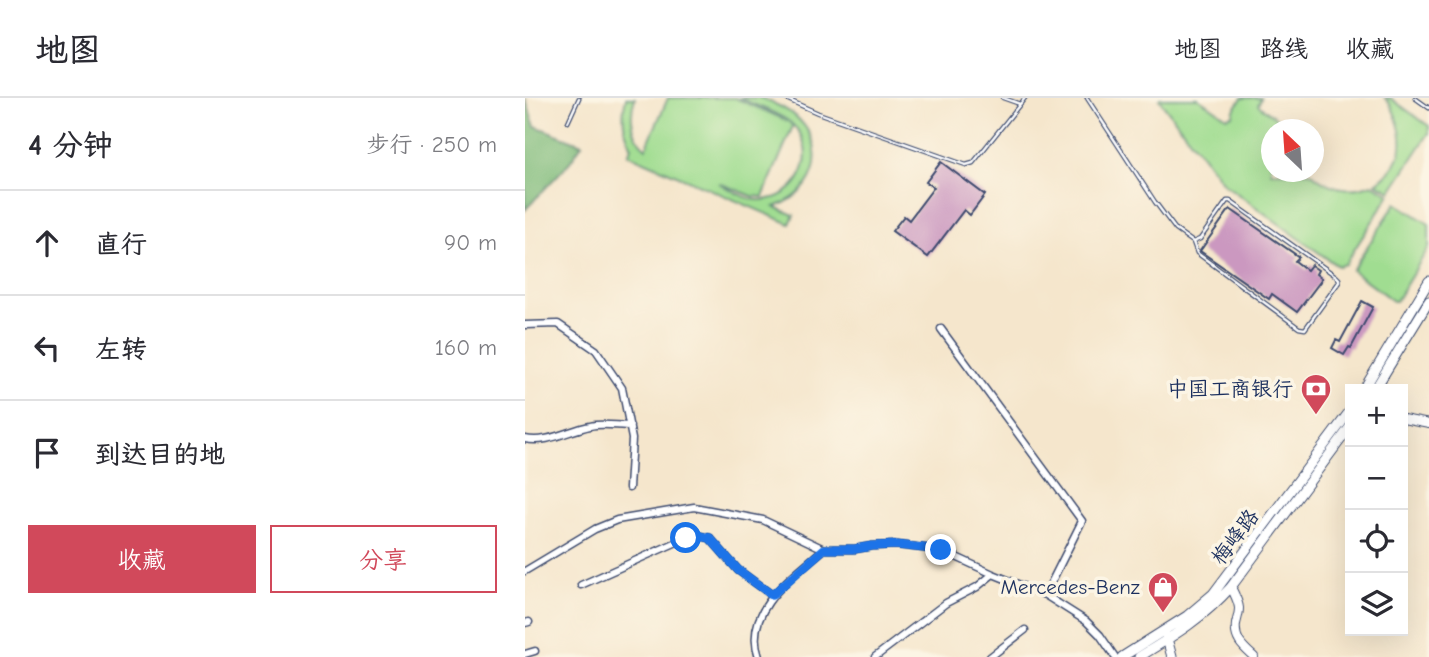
<!DOCTYPE html>
<html lang="zh">
<head>
<meta charset="utf-8">
<style>
  :root { --surface:#fff; --page:#f2f2f3; --text:#2b2b33; --muted:#7c7c81; --line:#e1e1e2; --accent:#d1495b }
  body { margin:0; font-family:"Comic Neue","LXGW WenKai TC",sans-serif; background:var(--page); color:var(--text) }
  .controls { position:absolute; right:21px; bottom:21px; display:grid; overflow:hidden; border-radius:0px; box-shadow:0 7px 28px #0002 }
  .controls button { width:63px; height:63px; display:grid; place-items:center; padding:0; border:0; border-bottom:2px solid var(--line); background:var(--surface); color:var(--text); font:35px sans-serif }
  .compass { position:absolute; left:736px; top:21px; width:63px; height:63px; border-radius:50%; background:var(--surface); box-shadow:0 7px 28px #0002; rotate:335deg }
  .stop { position:absolute; width:21px; height:21px; margin:-16px; border:5px solid #1a73e8; border-radius:50%; background:#fff }
  .stop.end { background:#1a73e8; border-color:#fff; box-shadow:0 2px 7px #0008 }
  .list { margin:0; padding:0; list-style:none }
  h2 { display:flex; justify-content:space-between; align-items:center; height:91px; margin:0; padding:0 28px; font-size:30px }
  h2 small { font-size:23px; font-weight:400; color:var(--muted) }
  .list li { display:grid; grid-template-columns:46px 1fr auto; gap:21px; align-items:center; box-sizing:border-box; height:105px; padding:0 28px; border-top:2px solid var(--line) }
  .list b { display:block; font-size:26px; white-space:nowrap }
  .list em { font-size:23px; font-style:normal; color:var(--muted) }
  .actions { display:flex; gap:14px; padding:21px 28px }
  .actions a { flex:1; padding:16px 0; border:2px solid var(--accent); border-radius:0px; text-align:center; font-size:24px; color:var(--accent) }
  .actions .main { background:var(--accent); color:#fff }
  .icon { flex:none; width:38px; height:38px; fill:none; stroke:currentColor; stroke-width:2; stroke-linecap:round; stroke-linejoin:round }
  .map { position:relative; flex:none; width:904px; height:559px; overflow:hidden }
  header { display:flex; align-items:center; gap:42px; box-sizing:border-box; height:98px; padding:0 35px; background:var(--surface); border-bottom:2px solid var(--line) }
  header strong { font-size:33px }
  nav { display:flex; gap:38px; margin-inline-start:auto; font-size:24px }
  main { display:flex }
  aside { flex:1; background:var(--surface) }
  .map>svg:first-child { display:block }
</style>
</head>
<body>
<header>
<strong>地图</strong>
<nav><a>地图</a><a>路线</a><a>收藏</a></nav>
</header>
<main>
<aside>
<h2>4 分钟<small>步行 · 250 m</small></h2>
<ul class="list">
<li><svg class="icon" aria-label="ahead" viewBox="0 0 24 24"><path d="M12 20V5M6 11l6-6 6 6"/></svg><div><b>直行</b></div><em>90 m</em></li>
<li><svg class="icon" aria-label="left" viewBox="0 0 24 24"><path d="M17 20v-9H6M10 6l-5 5 5 5"/></svg><div><b>左转</b></div><em>160 m</em></li>
<li><svg class="icon" aria-label="arrive" viewBox="0 0 24 24"><path d="M6 21V4h12l-3 4 3 4H6"/></svg><div><b>到达目的地</b></div></li>
</ul>
<div class="actions"><a class="main">收藏</a><a>分享</a></div>
</aside>
<div class="map">
<svg width="904" height="559" viewBox="0 0 904 559">
  <rect width="100%" height="100%" fill="#fcf5e5"/>
  <filter id="ink" filterUnits="userSpaceOnUse"><feTurbulence type="fractalNoise" baseFrequency=".0143" numOctaves="2"/><feDisplacementMap in="SourceGraphic" scale="14" xChannelSelector="R" yChannelSelector="G"/><feConvolveMatrix kernelMatrix="1 2 1 2 8 2 1 2 1" color-interpolation-filters="sRGB"/></filter>
  <filter id="wash" filterUnits="userSpaceOnUse"><feTurbulence type="fractalNoise" baseFrequency=".00686" numOctaves="4" result="noise"/><feDisplacementMap in="SourceGraphic" scale="28" xChannelSelector="R" yChannelSelector="G"/><feGaussianBlur stdDeviation="1.57" result="paint"/><feColorMatrix in="noise" values="0 0 0 0 0 0 0 0 0 0 0 0 0 0 0 0 0 1.4 0 .05"/><feComposite in="paint" operator="in"/></filter>
  <g filter="url(#wash)">
    <rect width="100%" height="100%" fill="#f5e6cc"/>
    <path fill="#a0dd91" stroke="#5e8678" stroke-width="2" d="M 101,0 L 110,0 C 104,17 106,38 121,50 L 143,0 L 210,0 L 263,23 L 268,28 L 238,99 L 227,98 L 194,85 C 205,92 220,101 233,102 C 274,104 297,54 267,26 C 257,16 227,6 214,0 C 220,0 228,0 235,0 C 240,1 246,4 250,6 C 303,28 305,89 250,109 L 269,117 L 265,126 L 103,56 L 107,49 C 98,33 96,17 101,0 Z
      M 636,0 L 673,0 L 702,19 L 708,17 L 709,12 L 717,0 L 736,0 L 733,7 L 767,31 L 746,32 L 746,74 L 786,74 C 803,90 824,95 847,86 L 865,96 L 820,166 L 814,168 L 811,167 L 699,86 L 634,1 Z
      M 860,0 L 865,0 L 904,28 L 904,35 L 866,93 L 851,85 C 873,69 882,53 873,25 C 870,16 867,7 860,0 Z
      M 871,105 L 904,126 L 904,149 L 871,203 L 868,203 L 827,172 Z"/>
    <path fill="#80bc7b" stroke="#4e766c" stroke-width="2" d="M 0,0 L 10,28 L 57,46 L 45,64 L 0,112 Z"/>
    <g id="blocks">
      <path fill="#cb98c0" d="M 416,64 L 460,97 L 445,117 L 439,112 L 403,159 L 367,133 L 379,118 L 384,122 L 409,89 L 401,84 Z
        M 705,111 L 774,159 L 770,163 L 782,172 L 786,167 L 793,172 L 791,176 L 797,181 L 772,214 L 747,196 L 744,201 L 675,153 Z
        M 837,203 L 848,209 L 826,250 L 824,249 L 819,257 L 807,250 L 811,242 L 815,244 Z"/>
    </g>
  </g>
  <g filter="url(#ink)">
    <use href="#blocks" fill-opacity="0" stroke="#3c4a6e" stroke-width="2"/>
    <g fill="none" stroke-linecap="round" stroke-linejoin="round">
      <g stroke="#3c4a6e" stroke-width="5">
        <path id="service" d="M 259,0 L 293,15 L 441,67 L 448,65 L 500,0
          M 478,0 L 495,6
          M 562,0 L 630,104 L 651,132 L 668,144 L 672,155 L 774,230 L 780,231 L 814,184 L 814,181 L 811,178 L 705,103 L 702,103 L 675,141 L 668,144
          M 890,0 L 904,10
          M 43,24 L 54,0"/>
      </g>
      <g stroke="#3c4a6e" stroke-width="9">
        <path id="minor" d="M 0,227 L 33,226 L 71,252 L 97,290 L 107,341 L 104,390
          M 416,231 L 557,423 L 520,497
          M 0,341 C 22,346 44,332 65,328 C 77,325 92,328 105,328
          M 0,473 L 70,431 L 92,422 L 169,409 L 238,422 L 299,451 L 330,451 L 347,448 L 372,447 L 416,452 L 468,476 L 520,497 L 561,523 L 575,537 L 590,559
          M 56,487 L 161,440 L 176,438 L 185,440 L 213,472 L 247,497
          M 0,525 L 4,524
          M 0,556 L 10,553
          M 234,559 C 217,512 268,478 299,451
          M 350,559 L 421,505 L 452,489 L 468,476
          M 465,559 L 500,532"/>
      </g>
      <g stroke="#3c4a6e" stroke-width="10">
        <path id="tertiary" d="M 878,321 L 904,326
          M 706,489 C 709,496 713,502 714,510 C 714,516 712,521 711,526 C 709,542 718,549 729,559"/>
      </g>
      <g stroke="#3c4a6e" stroke-width="11">
        <path id="secondary" d="M 839,291 L 904,183
          M 850,291 L 904,203
          M 641,537 L 647,559
          M 597,559 L 662,518 L 688,496 L 825,313
          M 614,559 C 650,537 677,521 706,489 L 825,329"/>
      </g>
      <use href="#service" stroke="#fff" stroke-width="2.5"/>
      <use href="#minor" stroke="#fff" stroke-width="6"/>
      <use href="#tertiary" stroke="#fff" stroke-width="8"/>
      <use href="#secondary" stroke="#fff" stroke-width="9"/>
    </g>
  </g>
  <g fill="none" stroke-linecap="round" stroke-linejoin="round" filter="url(#ink)">
    <path stroke="#1a73e8" stroke-width="9" d="M 161,440 L 176,438 L 185,440 L 213,472 L 247,497 L 299,451 L 330,451 L 347,448 L 372,447 L 416,452"/>
  </g>
  <defs>
    <g id="bank-pin" transform="scale(1.575)"><path d="M0 17L-7.5 6A9.5 9.5 0 1 1 7.5 6Z" fill="#d1495b" stroke="#fcf5e5"/><path d="M-6-4H6V4H-6ZM0-2.3a2.3 2.3 0 1 0 0 4.6a2.3 2.3 0 1 0 0-4.6Z" fill="#fff"/></g>
    <g id="shop-pin" transform="scale(1.575)"><path d="M0 17L-7.5 6A9.5 9.5 0 1 1 7.5 6Z" fill="#d1495b" stroke="#fcf5e5"/><path d="M-5-2.5h2.3a2.7 3.5 0 0 1 5.4 0H5L5.5 6h-11ZM-1.5-2.5h3a1.5 2.3 0 0 0-3 0Z" fill="#fff"/></g>
  </defs>
  <g fill-rule="evenodd">
    <use href="#bank-pin" x="791" y="291"/>
    <use href="#shop-pin" x="638" y="489"/>
  </g>
  <g text-anchor="middle" dominant-baseline="central" stroke-width="7" stroke-linejoin="round" paint-order="stroke">
    <g font-size="21" fill="#1b2f5e" stroke="#fcf5e5" text-anchor="end">
      <text x="768" y="291">中国工商银行</text>
      <text x="615" y="489">Mercedes-Benz</text>
    </g>
    <g font-size="21" fill="#1b2f5e" stroke="#fcf5e5">
      <text transform="translate(710 439) rotate(-53)">梅峰路</text>
    </g>
  </g>
</svg>
<div class="controls">
<button>+</button>
<button>−</button>
<button><svg class="icon" aria-label="locate" viewBox="0 0 24 24"><circle cx="12" cy="12" r="6"/><path d="M12 2v4M12 18v4M2 12h4M18 12h4"/></svg></button>
<button><svg class="icon" aria-label="layers" viewBox="0 0 24 24"><path d="M12 4l9 5-9 5-9-5zM3 14l9 5 9-5"/></svg></button>
</div>
<svg class="compass" viewBox="-18 -18 36 36"><path d="M0-13l5 13h-10z" fill="#e53935"/><path d="M0 13l5-13h-10z" fill="#7c7c81"/></svg>
<div class="stop" style="left:161px;top:440px"></div>
<div class="stop end" style="left:416px;top:452px"></div>
</div>
</main>
</body>
</html>
